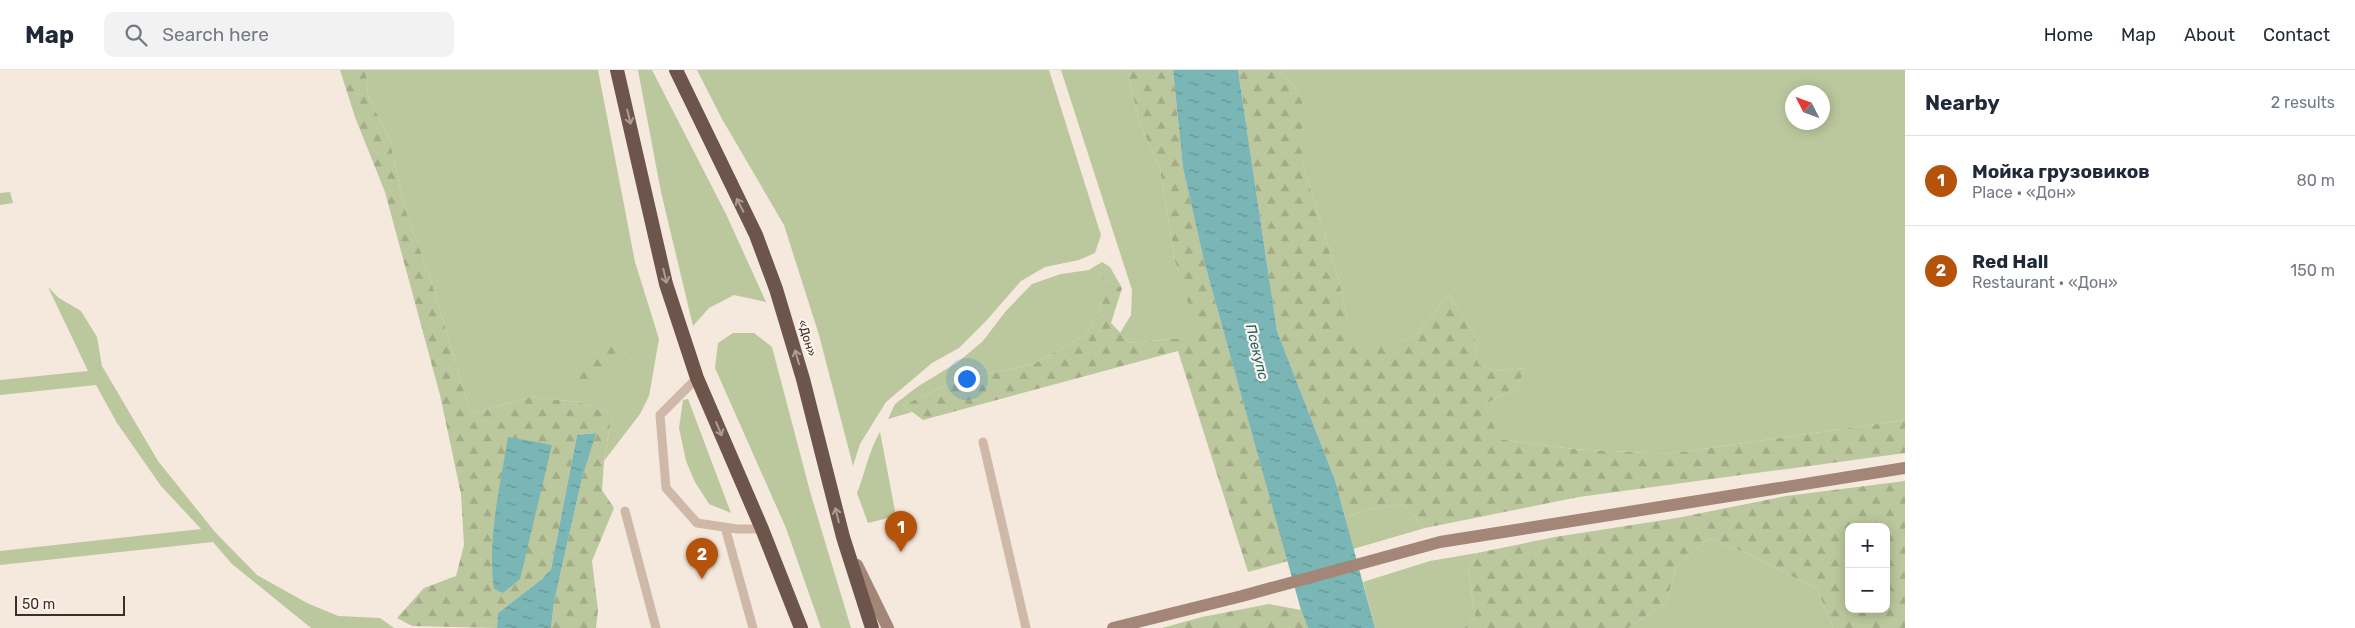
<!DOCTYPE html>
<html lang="en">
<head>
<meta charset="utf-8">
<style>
  :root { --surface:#fff; --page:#f2f2f3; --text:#1f2937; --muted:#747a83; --line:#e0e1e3; --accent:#b45309 }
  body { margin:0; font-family:Rubik,sans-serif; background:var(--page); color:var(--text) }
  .controls { position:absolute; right:15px; bottom:15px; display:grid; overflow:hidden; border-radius:10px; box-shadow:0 2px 12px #0003 }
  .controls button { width:45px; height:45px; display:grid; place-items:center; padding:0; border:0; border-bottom:1px solid var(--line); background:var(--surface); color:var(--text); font:25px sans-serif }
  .compass { position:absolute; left:1785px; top:15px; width:45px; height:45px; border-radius:50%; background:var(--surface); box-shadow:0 2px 12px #0003; rotate:312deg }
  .scale { position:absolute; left:15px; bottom:12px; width:110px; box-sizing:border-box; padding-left:5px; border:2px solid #3c2e29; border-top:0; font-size:14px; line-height:18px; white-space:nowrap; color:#3c2e29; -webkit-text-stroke:4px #fcf4ec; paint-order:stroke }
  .you { position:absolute; left:966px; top:308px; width:18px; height:18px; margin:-12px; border:4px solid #fff; border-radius:50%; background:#1a73e8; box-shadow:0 0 0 8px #1a73e833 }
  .badge { display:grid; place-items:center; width:32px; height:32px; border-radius:50%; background:var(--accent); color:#fff; font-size:16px; font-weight:700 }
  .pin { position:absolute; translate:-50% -41px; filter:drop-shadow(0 1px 2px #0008) }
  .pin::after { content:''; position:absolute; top:26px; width:18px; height:15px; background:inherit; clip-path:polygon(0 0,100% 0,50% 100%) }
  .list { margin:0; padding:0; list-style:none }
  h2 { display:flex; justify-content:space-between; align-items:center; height:65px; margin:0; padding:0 20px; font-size:21px }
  h2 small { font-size:16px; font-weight:400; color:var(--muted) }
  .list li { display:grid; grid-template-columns:32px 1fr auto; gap:15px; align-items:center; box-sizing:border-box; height:90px; padding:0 20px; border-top:1px solid var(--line) }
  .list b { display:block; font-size:19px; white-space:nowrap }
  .list p { margin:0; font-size:16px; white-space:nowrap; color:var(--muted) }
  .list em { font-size:16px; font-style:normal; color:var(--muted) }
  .icon { flex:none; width:28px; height:28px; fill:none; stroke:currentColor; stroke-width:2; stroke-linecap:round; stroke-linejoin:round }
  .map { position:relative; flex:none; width:1905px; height:558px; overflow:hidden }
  header { display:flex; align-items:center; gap:30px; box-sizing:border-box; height:70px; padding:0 25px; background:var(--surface); border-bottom:1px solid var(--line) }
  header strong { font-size:24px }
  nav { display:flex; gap:28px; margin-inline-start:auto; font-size:18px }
  .search { width:350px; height:45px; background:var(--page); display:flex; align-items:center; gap:12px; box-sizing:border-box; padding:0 18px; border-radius:10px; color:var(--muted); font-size:19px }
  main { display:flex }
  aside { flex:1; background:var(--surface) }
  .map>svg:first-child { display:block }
</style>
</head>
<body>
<header>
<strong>Map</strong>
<div class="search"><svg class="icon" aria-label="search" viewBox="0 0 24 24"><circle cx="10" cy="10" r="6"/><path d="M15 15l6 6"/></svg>Search here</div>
<nav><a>Home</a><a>Map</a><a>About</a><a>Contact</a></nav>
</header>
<main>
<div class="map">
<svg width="1905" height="558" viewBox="0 0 1905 558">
  <defs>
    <pattern id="forest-firs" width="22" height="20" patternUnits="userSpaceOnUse" patternTransform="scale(1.25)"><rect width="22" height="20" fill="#bbc79c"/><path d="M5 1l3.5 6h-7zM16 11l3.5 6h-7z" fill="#a2ab86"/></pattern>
    <pattern id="water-ripples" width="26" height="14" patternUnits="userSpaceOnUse" patternTransform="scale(1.25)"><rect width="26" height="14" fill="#7ab6b5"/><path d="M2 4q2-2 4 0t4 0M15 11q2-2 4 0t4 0" fill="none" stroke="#659493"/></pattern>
  </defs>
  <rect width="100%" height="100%" fill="#f5e9de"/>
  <path fill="#bbc79c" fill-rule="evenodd" d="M 366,0 L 598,0 L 635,192 L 659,269 L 649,326 L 640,344 L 604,391 L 612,344 L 579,332 L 529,327 L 471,344 L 429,204 L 404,136 L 390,71 L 368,25 Z
    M 638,0 L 652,0 L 726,144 L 766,232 L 734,225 L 709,238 L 693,256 L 661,122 Z
    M 697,0 L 1049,0 L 1101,165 L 1095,183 L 1079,190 L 1045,197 L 1021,211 L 986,251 L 959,278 L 932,293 L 886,332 L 860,374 L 853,396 L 819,265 L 784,155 L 722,49 Z
    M 1061,0 L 1127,0 L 1139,51 L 1160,99 L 1175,191 L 1198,261 L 1181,268 L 1130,273 L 1120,263 L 1131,245 L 1132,220 Z
    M 1280,0 L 1905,0 L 1905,350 L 1667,384 L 1573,379 L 1498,369 L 1485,334 L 1516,318 L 1526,298 L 1495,301 L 1478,294 L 1474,263 L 1449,225 L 1413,268 L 1355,281 L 1338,207 L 1302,92 L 1302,27 ZM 1792,22 L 1822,22 L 1822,52 L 1792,52 Z
    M 10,122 L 13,133 L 0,135 L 0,123 Z
    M 1102,192 L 1110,197 L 1122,218 L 1102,207 L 1102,232 L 1086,265 L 1033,294 L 954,312 L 903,335 L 912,342 L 888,349 L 895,334 L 917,317 L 958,292 L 983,271 L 1005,242 L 1032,214 L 1061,204 L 1089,200 Z
    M 48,217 L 59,228 L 81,241 L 97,267 L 102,296 L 158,391 L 215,462 L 257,505 L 307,533 L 338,546 L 380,548 L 394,558 L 311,558 L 232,494 L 213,472 L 0,495 L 0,481 L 201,459 L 161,416 L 117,353 L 96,315 L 0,325 L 0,310 L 88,301 Z
    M 733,263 L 754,263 L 772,277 L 811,425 L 851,558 L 821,558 L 786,458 L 715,298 L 718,273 Z
    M 688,329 L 731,443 L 709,434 L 695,412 L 686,391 L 679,358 L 683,330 Z
    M 880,362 L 896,446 L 868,453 L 857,423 C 865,403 869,380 880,362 Z
    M 1404,435 L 1425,458 L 1353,479 L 1345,447 L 1369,439 Z
    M 1709,468 L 1749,484 L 1817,519 L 1833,558 L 1628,558 L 1666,533 L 1676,497 Z
    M 1477,483 L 1468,501 L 1475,545 L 1464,558 L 1375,558 L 1363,512 L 1430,491 Z"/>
  <path fill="url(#forest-firs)" fill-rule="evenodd" d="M 340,0 L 366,0 L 368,25 L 390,71 L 404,136 L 429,204 L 471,344 L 529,327 L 579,332 L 612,344 L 604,391 L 602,420 L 614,438 L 592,491 L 598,540 L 596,558 L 551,558 L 554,532 L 582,408 L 595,363 L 577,365 L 551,499 L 542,509 L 498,543 L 497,558 L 412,556 L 397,548 L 424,518 L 456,506 L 464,475 L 461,424 L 440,325 L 385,122 L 355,47 Z
    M 1127,0 L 1173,0 L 1183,98 L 1204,191 L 1288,491 L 1248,502 L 1178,281 L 923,350 L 903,335 L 954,312 L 1033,294 L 1086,265 L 1102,232 L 1102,207 L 1122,218 L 1111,253 L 1130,273 L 1181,268 L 1197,261 L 1175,191 L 1160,99 L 1139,51 Z
    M 1238,0 L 1280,0 L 1302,27 L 1302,92 L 1338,207 L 1355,280 L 1413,268 L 1449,225 L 1474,263 L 1478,294 L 1495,301 L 1526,298 L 1516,318 L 1485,334 L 1499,369 L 1573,379 L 1667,384 L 1905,350 L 1905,383 L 1579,427 L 1425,458 L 1404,435 L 1369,439 L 1345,447 L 1335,410 L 1277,261 Z
    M 604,272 L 629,274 L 636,284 L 622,292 L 598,298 L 585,316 L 575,310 L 581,289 Z
    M 1905,411 L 1905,558 L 1833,558 L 1817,519 L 1749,484 L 1709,468 L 1676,497 L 1666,533 L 1628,558 L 1464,558 L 1475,545 L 1468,501 L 1477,483 L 1555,467 L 1677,448 L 1786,426 ZM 1849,457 L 1886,457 L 1886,539 L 1849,539 Z
    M 1269,534 L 1301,540 L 1308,558 L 1162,558 L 1202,547 Z"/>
  <path fill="url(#water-ripples)" d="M 1173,0 L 1238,0 L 1277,261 L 1335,410 L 1375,558 L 1308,558 L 1301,540 L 1204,191 L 1183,98 Z
    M 596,363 L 582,408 L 554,532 L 551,558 L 497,558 L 498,543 L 542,509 L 551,499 L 577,365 Z
    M 508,367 L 552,375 L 520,509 L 503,523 L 494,519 C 487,469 500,417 508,367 Z"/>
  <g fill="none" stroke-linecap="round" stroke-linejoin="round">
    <path stroke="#cfb8a8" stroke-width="9" d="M 697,308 L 660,345 L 666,418 L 697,453 L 737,459 L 762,459
      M 983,372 L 1026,558
      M 625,441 L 656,558
      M 725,457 L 753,558"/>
    <path stroke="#a48679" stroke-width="12" d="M 857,495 L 888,558
      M 1113,558 L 1242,526 L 1440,472 L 1905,398"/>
    <path stroke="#6e554c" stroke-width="14" d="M 617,0 L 666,214 L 697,308 L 762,459 L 801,558
      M 676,0 L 756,165 L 776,219 L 803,309 L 843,467 L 872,558"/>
  </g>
  <defs><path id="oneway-shaft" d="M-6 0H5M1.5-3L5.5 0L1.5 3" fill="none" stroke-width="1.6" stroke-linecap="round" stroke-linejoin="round" transform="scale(1.25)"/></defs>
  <g stroke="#ae9d94">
    <use href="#oneway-shaft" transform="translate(629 47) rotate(76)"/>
    <use href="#oneway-shaft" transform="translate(740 135) rotate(-117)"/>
    <use href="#oneway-shaft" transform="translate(665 206) rotate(77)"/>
    <use href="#oneway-shaft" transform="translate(797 287) rotate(-106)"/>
    <use href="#oneway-shaft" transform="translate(719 359) rotate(67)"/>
    <use href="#oneway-shaft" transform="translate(837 445) rotate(-104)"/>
  </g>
  <g text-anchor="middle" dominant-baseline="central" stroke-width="4.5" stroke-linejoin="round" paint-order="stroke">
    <g font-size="12" fill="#3c2e29" stroke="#fcf4ec">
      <text transform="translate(807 268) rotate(74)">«Дон»</text>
    </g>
    <g font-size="14" font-style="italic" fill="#196263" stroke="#fcf4ec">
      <text transform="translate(1257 282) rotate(76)">Псекупс</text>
    </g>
  </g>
</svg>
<div class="controls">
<button>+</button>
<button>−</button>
</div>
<svg class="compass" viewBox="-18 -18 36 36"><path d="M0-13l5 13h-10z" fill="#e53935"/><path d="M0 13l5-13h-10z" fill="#747a83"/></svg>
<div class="scale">50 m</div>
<div class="you"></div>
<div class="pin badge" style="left:901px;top:482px">1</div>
<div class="pin badge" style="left:702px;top:509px">2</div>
</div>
<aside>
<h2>Nearby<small>2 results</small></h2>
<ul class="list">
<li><span class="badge">1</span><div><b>Мойка грузовиков</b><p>Place · «Дон»</p></div><em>80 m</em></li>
<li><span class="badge">2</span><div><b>Red Hall</b><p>Restaurant · «Дон»</p></div><em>150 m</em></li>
</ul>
</aside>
</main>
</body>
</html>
